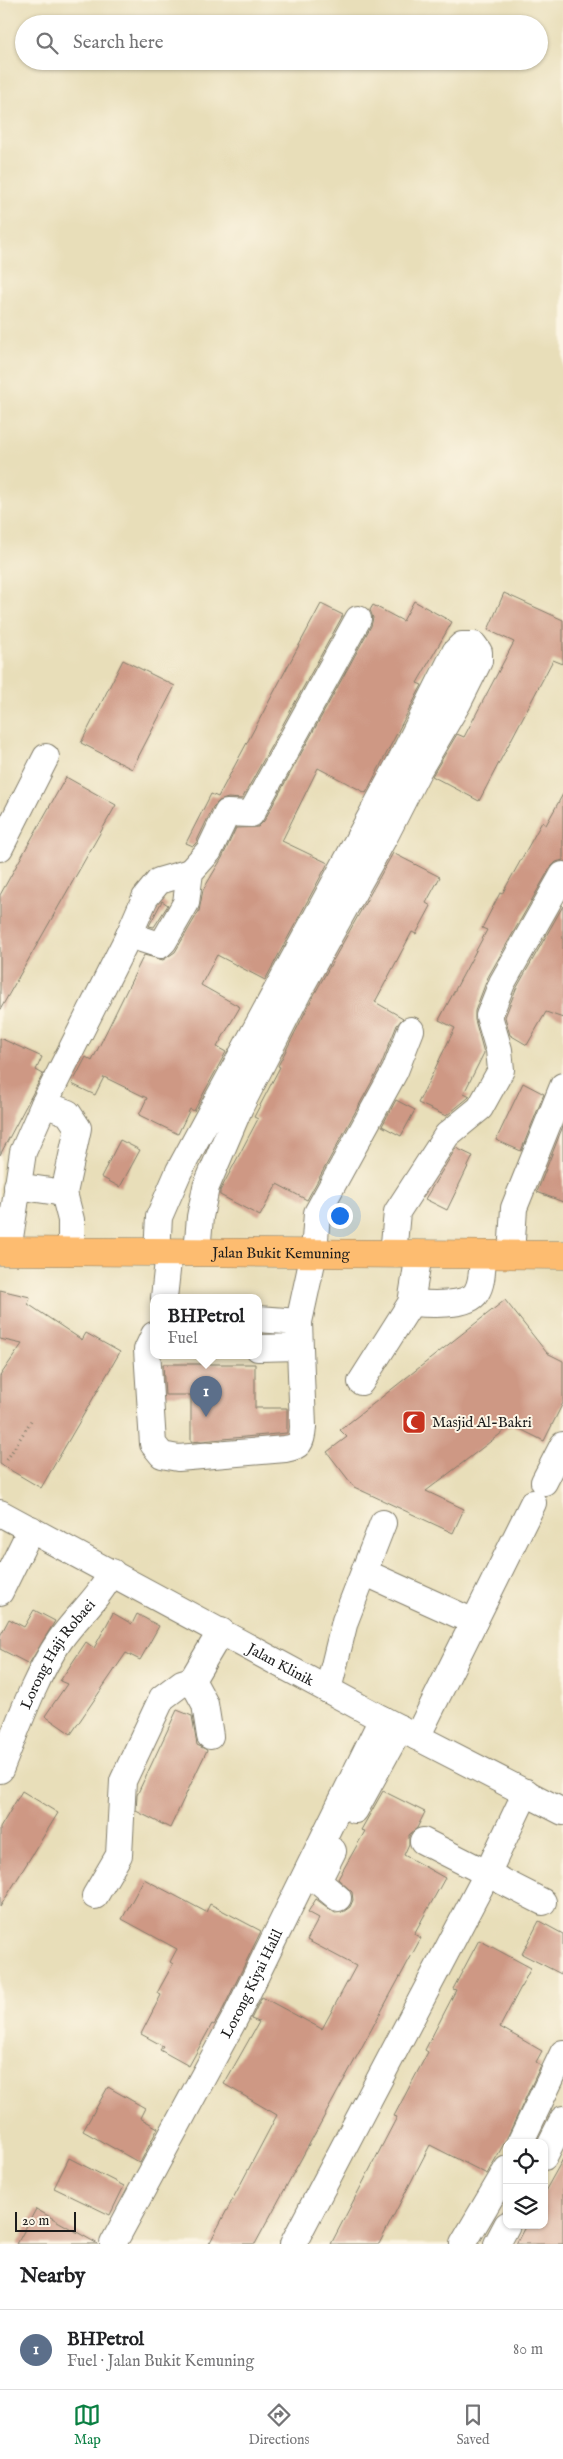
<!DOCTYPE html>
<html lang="en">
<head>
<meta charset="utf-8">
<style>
  :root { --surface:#fff; --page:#f2f2f2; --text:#202124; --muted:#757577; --line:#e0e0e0; --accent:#0b8043 }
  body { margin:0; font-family:"IM FELL English",serif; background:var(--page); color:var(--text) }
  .controls { position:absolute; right:15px; bottom:15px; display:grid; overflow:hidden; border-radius:10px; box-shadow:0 1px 4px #0004 }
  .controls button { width:45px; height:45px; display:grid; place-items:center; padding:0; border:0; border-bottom:1px solid var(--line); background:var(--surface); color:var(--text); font:25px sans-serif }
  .scale { position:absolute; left:15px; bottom:12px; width:61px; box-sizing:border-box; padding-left:5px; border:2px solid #1c1c1c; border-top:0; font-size:14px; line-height:18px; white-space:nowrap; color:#1c1c1c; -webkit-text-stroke:4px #fcf5e5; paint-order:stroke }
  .you { position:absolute; left:339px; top:1215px; width:18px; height:18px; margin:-12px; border:4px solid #fff; border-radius:50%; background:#1a73e8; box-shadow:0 0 0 8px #1a73e833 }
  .badge { display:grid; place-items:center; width:32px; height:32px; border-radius:50%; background:var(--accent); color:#fff; font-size:16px; font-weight:700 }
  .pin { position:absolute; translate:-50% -41px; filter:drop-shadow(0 1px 2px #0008) }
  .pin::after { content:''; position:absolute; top:26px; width:18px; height:15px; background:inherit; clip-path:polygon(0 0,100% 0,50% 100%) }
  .popup { position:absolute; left:150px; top:1294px; width:112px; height:65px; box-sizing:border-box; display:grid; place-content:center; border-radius:10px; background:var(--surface); filter:drop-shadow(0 1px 4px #0005); font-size:16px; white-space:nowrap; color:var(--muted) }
  .popup b { font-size:19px; color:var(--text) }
  .popup::after { content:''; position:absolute; left:50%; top:100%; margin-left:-10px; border:10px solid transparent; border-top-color:var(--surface) }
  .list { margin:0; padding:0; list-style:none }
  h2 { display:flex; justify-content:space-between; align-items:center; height:65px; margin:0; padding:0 20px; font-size:21px }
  h2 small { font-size:16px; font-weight:400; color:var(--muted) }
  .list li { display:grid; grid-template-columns:32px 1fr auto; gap:15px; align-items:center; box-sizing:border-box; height:80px; padding:0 20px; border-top:1px solid var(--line) }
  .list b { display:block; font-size:19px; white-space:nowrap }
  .list p { margin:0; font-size:16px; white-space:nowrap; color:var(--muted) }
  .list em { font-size:16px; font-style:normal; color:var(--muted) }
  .icon { flex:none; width:28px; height:28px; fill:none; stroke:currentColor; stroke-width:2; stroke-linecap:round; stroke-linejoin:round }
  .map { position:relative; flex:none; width:563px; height:2244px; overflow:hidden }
  .search { position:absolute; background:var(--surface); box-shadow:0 1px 4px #0004; left:15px; right:15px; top:15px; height:55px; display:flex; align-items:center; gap:12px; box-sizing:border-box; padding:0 18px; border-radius:28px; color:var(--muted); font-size:19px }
  .sheet { height:145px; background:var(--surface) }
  nav { display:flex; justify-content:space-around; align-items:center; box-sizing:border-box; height:70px; border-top:1px solid var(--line); background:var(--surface); font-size:14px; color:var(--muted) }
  nav a { display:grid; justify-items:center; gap:2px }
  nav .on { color:var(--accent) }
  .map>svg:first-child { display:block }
</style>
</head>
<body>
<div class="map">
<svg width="563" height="2244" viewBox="0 0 563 2244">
  <rect width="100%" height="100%" fill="#fcf5e5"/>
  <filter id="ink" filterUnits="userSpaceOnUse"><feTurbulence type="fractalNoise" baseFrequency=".02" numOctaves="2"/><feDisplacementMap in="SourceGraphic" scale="10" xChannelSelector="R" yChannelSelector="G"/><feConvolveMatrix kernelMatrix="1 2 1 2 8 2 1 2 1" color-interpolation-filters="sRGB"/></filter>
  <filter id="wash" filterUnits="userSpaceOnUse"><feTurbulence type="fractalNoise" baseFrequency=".0096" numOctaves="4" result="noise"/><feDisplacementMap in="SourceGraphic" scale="20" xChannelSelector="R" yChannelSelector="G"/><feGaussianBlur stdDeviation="1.12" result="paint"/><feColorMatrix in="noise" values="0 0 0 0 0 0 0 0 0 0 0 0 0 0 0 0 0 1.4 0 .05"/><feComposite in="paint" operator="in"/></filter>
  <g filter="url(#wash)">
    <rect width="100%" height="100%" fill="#e8deb9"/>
    <g id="blocks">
      <path fill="#ce9884" d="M 504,593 L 563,620 L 563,664 L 553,660 L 479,801 L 432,776 L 457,734 L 464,737 L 514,642 L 488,630 Z
        M 414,601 L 452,622 L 417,683 L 422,685 L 366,793 L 318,768 L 282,841 L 328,863 L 265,980 L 217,955 L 201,985 L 240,1007 L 217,1047 L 226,1052 L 194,1111 L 190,1109 L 178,1134 L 139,1115 L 147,1098 L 104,1077 L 95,1095 L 72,1084 L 86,1057 L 92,1061 L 144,955 L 163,960 L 175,952 L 199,911 L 203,890 L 222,858 L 236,828 L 258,827 L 264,821 L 371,626 L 373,618 L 370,610 L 373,605 L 403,621 Z
        M 321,604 L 343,615 L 242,799 L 228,798 L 219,801 L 213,807 L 196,843 L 193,846 L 186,843 L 211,794 L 218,797 Z
        M 123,660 L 175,686 L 132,769 L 81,743 Z
        M 66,777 L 116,805 L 0,1010 L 0,895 Z
        M 563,794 L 563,860 L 556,862 L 550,868 L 488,977 L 475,1011 L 475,1020 L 484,1053 L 464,1093 L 470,1096 L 468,1098 L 446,1116 L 418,1103 L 455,1028 L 439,1020 L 487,930 L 482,928 L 500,893 L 502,894 L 542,822 L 546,825 Z
        M 393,853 L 440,877 L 426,903 L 431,906 L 416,934 L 412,932 L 375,1002 L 403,1018 L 397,1025 L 381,1065 L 307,1200 L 277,1184 L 260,1216 L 220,1195 L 220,1191 L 258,1119 L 254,1117 L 280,1067 L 278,1066 L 315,993 Z
        M 162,901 L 168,905 L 154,927 L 149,926 Z
        M 563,906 L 563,1018 L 546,1012 L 527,1045 L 510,1035 L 505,1017 L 516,989 Z
        M 0,1038 L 42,1057 L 36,1070 L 43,1074 L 0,1155 Z
        M 523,1083 L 544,1094 L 521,1151 L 496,1140 Z
        M 396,1100 L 415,1110 L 401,1136 L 382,1126 Z
        M 563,1126 L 563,1202 L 537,1192 Z
        M 120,1140 L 140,1150 L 120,1187 L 101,1177 Z
        M 456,1148 L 473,1156 L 447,1210 L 425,1199 Z
        M 0,1290 L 30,1297 L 28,1304 L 82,1340 L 86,1333 L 120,1352 L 41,1488 L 0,1464 L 0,1376 L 22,1344 L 0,1339 Z
        M 505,1300 L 547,1353 L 563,1361 L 563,1403 L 544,1441 L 512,1425 L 426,1491 L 464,1509 L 453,1533 L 354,1487 L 327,1452 L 347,1437 L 340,1430 Z
        M 163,1364 L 255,1364 L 255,1408 L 287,1408 L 287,1433 L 191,1442 L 191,1395 L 165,1395 Z
        M 34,1610 L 55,1621 L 29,1664 L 0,1649 L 0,1636 L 9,1619 L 24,1627 Z
        M 113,1613 L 132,1624 L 137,1614 L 159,1626 L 140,1660 L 126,1653 L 71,1734 L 45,1716 L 67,1684 L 60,1681 L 86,1642 L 94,1648 Z
        M 177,1710 L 192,1716 L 197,1745 L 207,1750 L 170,1828 L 136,1811 L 137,1795 Z
        M 22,1791 L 58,1813 L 0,1907 L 0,1828 Z
        M 383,1791 L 425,1812 L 417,1828 L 409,1835 L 409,1844 L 404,1855 L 445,1878 L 414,1934 L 421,1938 L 255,2244 L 209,2244 L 277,2115 L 224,2084 L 259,2022 L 251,2019 L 262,1997 L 322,2029 L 356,1966 L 307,1940 L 319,1918 L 308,1912 L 316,1899 L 335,1913 L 343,1912 L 350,1907 L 353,1900 L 352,1892 L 338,1879 L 365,1831 L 361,1830 Z
        M 144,1879 L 206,1912 L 210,1904 L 261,1931 L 223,2009 L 214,2025 L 212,2024 L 189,2066 L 160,2050 L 163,2046 L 141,2034 L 161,1995 L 157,1993 L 173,1964 L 170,1962 L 177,1949 L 122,1919 Z
        M 539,1921 L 563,1934 L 563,1975 L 522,1954 Z
        M 479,1940 L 531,1968 L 500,2027 L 542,2051 L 536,2062 L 541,2065 L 505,2142 L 487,2174 L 430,2145 L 379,2244 L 331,2244 L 397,2117 L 394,2116 L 428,2052 L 425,2050 L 456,1990 L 453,1989 Z
        M 108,2087 L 145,2108 L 140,2118 L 158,2128 L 140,2163 L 83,2131 Z
        M 69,2158 L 124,2186 L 110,2215 L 54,2188 Z
        M 563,2159 L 563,2244 L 516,2244 L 526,2225 L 544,2225 L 544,2193 Z
        M 36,2209 L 98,2244 L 17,2244 Z"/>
    </g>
  </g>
  <g filter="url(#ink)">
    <use href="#blocks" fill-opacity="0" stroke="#827d6a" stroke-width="1"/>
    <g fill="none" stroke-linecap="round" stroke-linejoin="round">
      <g stroke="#827d6a" stroke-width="28">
        <g id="minor">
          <path d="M 0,848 L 46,757"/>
          <path d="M 129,935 L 145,898 L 159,881 L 190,872"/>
          <path d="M 17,1186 L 64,1193 L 78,1128 L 68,1113 L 44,1104"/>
          <path d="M 64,1193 L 71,1220 L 71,1252"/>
          <path d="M 8,1251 L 23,1152 L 44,1104 L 129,935 L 160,945 L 164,941 L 186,903 L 190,872 L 209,851 L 227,813 L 251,814 L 358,619"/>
          <path d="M 157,1252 L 159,1217 L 179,1171 L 400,762 L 455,652 L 462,645 L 474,645 L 479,652 L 479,661 L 458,703 L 418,771 L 386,834 L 303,983 L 240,1107 L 206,1187 L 200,1217 L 197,1252"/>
          <path d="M 393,1254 L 397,1212 L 447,1135 L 480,1108 L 501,1070 L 499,1050 L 489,1016 L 502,983 L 563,875"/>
          <path d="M 511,1255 L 514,1208 L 563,1086"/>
          <path d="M 164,1298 L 169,1252"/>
          <path d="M 411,1303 C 426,1304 468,1307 476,1293 C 483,1283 482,1267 483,1254"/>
          <path d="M 258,1319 L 299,1322"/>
          <path d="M 154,1335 L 147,1350 L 153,1444 L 162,1455 L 178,1458 L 285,1449 C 300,1447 302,1442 303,1427 L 299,1322 L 314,1253 L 317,1213 L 395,1071 L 411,1030"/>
          <path d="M 258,1348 L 299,1347"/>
          <path d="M 361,1382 L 411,1303 L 419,1254"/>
          <path d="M 544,1482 L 563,1445"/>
          <path id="s1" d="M 0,1513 L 382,1719 L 563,1812"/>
          <path d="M 366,1573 L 474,1622"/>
          <path d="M 0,1592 L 31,1529"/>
          <path d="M 192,1680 L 205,1704 L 210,1736"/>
          <path d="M 328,1690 L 345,1621 L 383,1523"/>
          <path d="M 417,1737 L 533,1503"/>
          <path id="s2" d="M 0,1770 C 18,1726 34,1678 60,1640 C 77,1616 99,1598 112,1572"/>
          <path d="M 355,1810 L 400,1728"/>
          <path d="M 423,1841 L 543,1902"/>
          <path d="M 333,1851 L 320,1877 L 320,1883 L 338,1898"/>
          <path d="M 95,1896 L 119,1855 L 123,1781 L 162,1698 L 182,1683 L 192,1680 L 221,1631"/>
          <path d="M 520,2143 L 563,2053"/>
          <path d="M 544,2157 L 563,2119"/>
          <path id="s3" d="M 113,2244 L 236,2016 L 382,1719"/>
          <path d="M 293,2244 L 487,1874 L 526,1792"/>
          <path d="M 463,2244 L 507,2169"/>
          <path d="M 497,2244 L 507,2225"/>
        </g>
      </g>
      <g stroke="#827d6a" stroke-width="29">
        <g id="major">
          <path id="s4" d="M 0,1251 L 563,1255"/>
        </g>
      </g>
      <path stroke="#827d6a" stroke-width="3" stroke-dasharray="1 4" stroke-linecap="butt" d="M 7,1460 L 32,1419"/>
      <use href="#minor" stroke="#fff" stroke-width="26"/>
      <use href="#major" stroke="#fdbc70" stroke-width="28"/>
    </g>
  </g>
  <defs>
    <g id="mosque-square" transform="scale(1.25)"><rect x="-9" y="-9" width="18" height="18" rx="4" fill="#c8321e" stroke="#fcf5e5"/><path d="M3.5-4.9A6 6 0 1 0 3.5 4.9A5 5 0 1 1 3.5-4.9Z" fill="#fff"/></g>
  </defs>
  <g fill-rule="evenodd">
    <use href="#mosque-square" x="414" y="1422"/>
  </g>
  <g text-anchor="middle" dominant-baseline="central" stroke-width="4" stroke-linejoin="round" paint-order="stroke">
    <g font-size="15" fill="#1c1c1c" stroke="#fcf5e5">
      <text stroke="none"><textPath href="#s4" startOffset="281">Jalan Bukit Kemuning</textPath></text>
      <text stroke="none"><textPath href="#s2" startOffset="130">Lorong Haji Robaei</textPath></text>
      <text stroke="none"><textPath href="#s1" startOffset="319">Jalan Klinik</textPath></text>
      <text stroke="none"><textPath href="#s3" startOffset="295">Lorong Kiyai Halil</textPath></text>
    </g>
    <g font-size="15" fill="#1c1c1c" stroke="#fcf5e5" text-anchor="start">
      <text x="432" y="1422">Masjid Al-Bakri</text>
    </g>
  </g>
</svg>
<div class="controls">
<button><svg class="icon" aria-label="locate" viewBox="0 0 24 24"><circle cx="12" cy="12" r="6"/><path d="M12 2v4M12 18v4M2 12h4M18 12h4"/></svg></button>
<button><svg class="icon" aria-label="layers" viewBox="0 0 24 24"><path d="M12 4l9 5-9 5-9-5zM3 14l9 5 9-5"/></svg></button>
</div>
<div class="scale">20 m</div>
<div class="you"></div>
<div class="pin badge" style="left:206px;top:1417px;background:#5c6f8a">1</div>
<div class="popup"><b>BHPetrol</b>Fuel</div>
<div class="search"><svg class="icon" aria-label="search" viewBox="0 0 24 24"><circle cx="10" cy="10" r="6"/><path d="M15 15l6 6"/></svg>Search here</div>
</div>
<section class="sheet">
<h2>Nearby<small></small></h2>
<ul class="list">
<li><span class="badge" style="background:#5c6f8a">1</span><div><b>BHPetrol</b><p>Fuel · Jalan Bukit Kemuning</p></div><em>80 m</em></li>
</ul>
</section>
<nav>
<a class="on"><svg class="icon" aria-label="map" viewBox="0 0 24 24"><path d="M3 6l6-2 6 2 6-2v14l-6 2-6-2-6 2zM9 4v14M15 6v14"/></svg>Map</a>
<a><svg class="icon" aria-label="directions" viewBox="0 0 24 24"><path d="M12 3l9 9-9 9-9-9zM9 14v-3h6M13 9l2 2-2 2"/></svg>Directions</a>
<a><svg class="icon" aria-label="saved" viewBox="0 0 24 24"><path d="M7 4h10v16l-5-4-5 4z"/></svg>Saved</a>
</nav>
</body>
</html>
